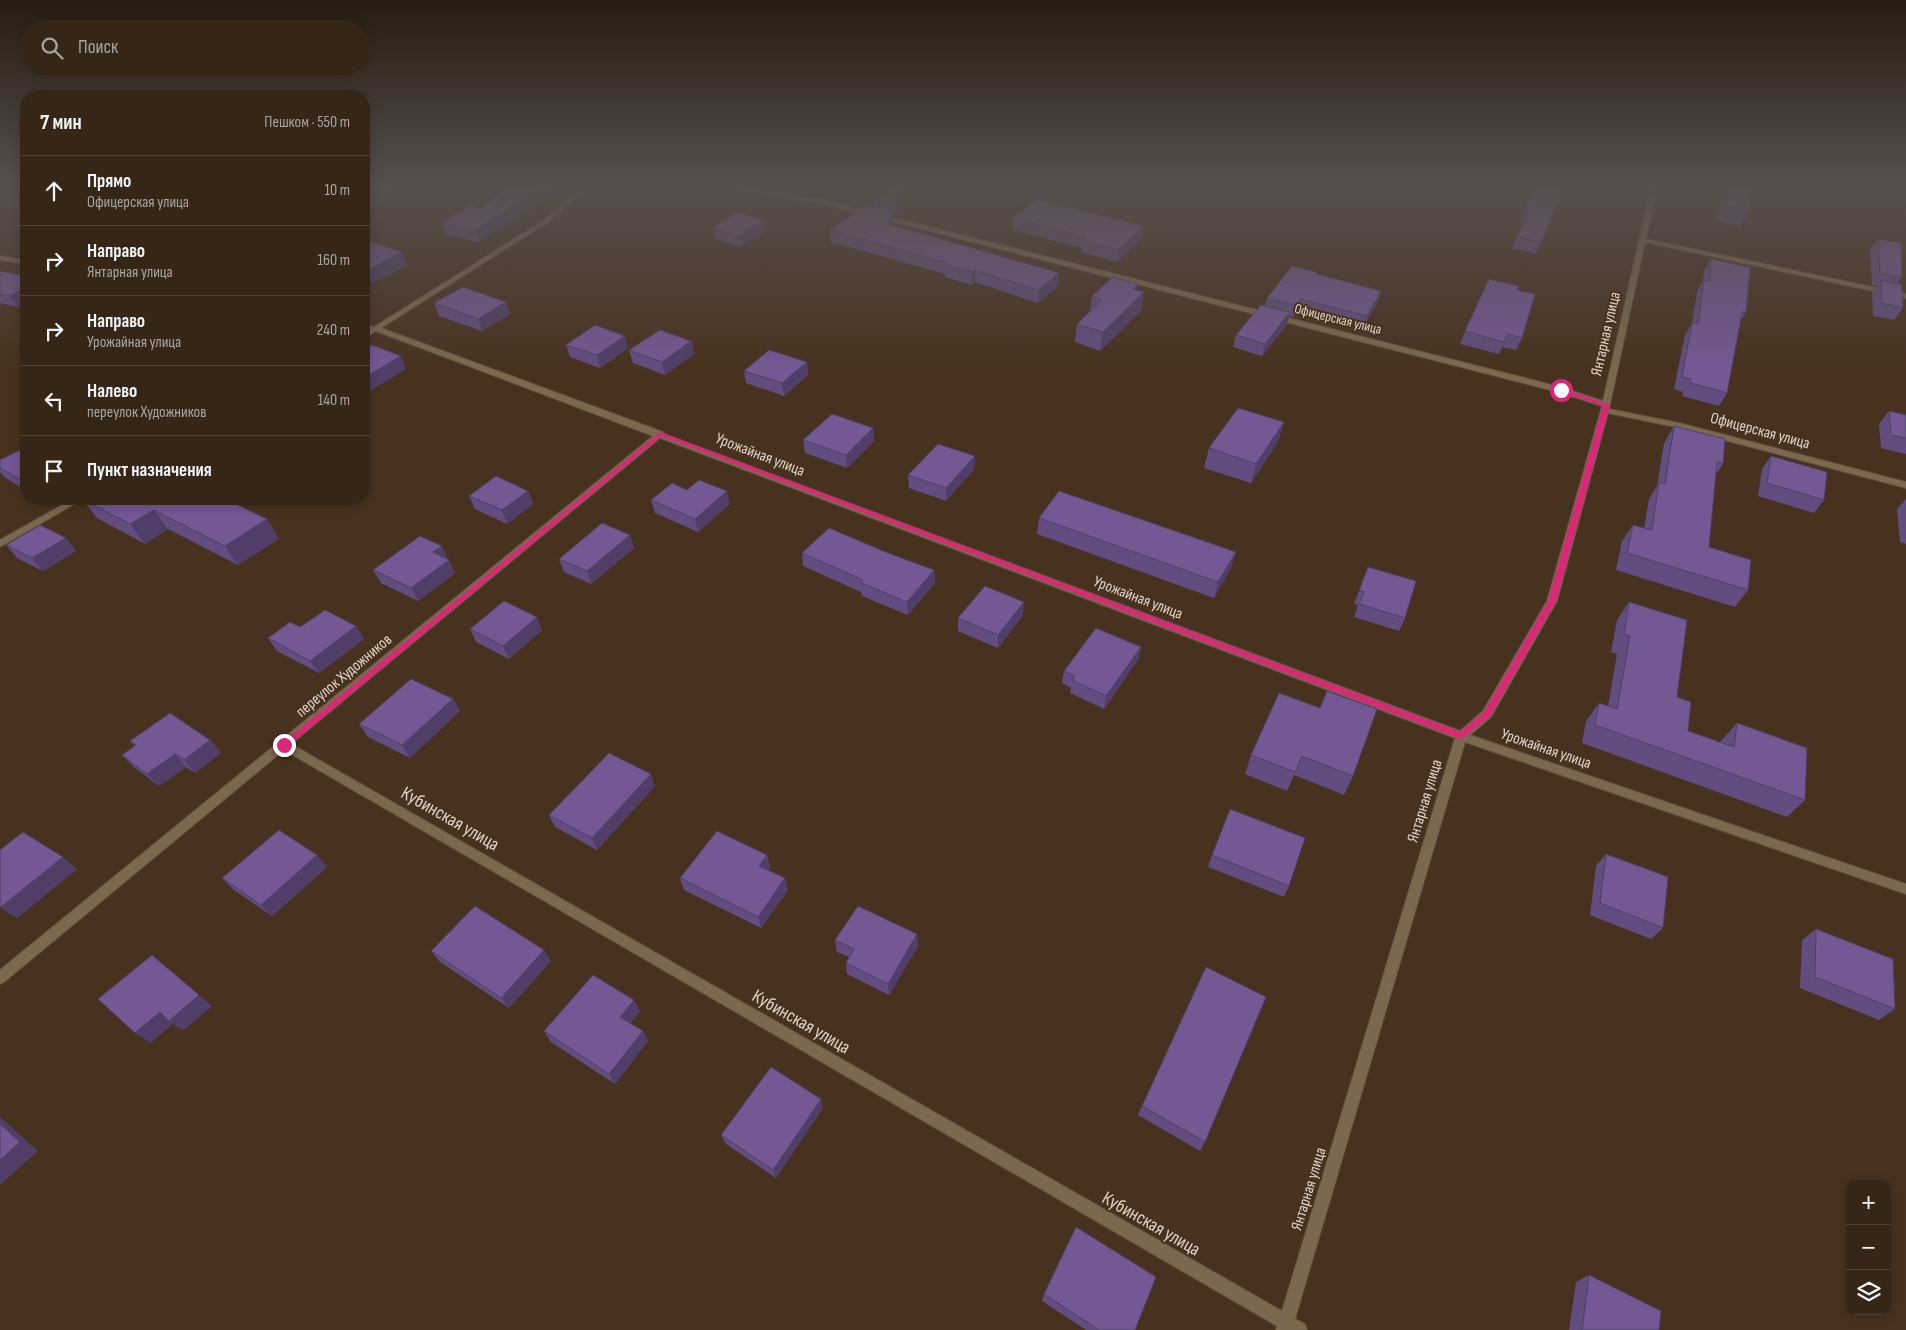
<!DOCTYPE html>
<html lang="ru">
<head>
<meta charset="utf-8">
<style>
  :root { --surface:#352617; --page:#403224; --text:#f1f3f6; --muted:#aaa5a1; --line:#4f4336 }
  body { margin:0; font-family:"Sofia Sans Condensed",sans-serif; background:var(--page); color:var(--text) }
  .controls { position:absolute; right:15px; bottom:15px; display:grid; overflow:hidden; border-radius:10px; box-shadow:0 2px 12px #0003 }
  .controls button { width:45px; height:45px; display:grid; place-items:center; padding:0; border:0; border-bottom:1px solid var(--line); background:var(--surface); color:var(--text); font:25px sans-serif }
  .stop { position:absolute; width:15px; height:15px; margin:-11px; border:4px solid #db2777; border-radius:50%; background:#fff }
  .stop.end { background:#db2777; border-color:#fff; box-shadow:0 1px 5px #0008 }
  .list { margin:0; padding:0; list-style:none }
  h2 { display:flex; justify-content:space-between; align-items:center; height:65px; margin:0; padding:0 20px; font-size:21px }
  h2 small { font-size:16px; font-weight:400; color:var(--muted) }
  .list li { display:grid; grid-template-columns:32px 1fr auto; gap:15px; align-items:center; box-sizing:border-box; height:70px; padding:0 20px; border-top:1px solid var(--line) }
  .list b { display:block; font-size:19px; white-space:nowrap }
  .list p { margin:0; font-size:16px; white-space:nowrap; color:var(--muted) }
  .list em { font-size:16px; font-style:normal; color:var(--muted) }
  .icon { flex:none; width:28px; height:28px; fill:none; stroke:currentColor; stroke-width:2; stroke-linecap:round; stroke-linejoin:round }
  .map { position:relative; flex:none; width:1906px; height:1330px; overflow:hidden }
  .search { position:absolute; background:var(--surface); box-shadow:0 2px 12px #0003; left:20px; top:20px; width:350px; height:55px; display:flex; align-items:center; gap:12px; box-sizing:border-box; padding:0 18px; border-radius:28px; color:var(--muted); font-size:19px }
  .panel { position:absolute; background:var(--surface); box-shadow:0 2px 12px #0003; left:20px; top:90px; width:350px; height:415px; border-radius:20px }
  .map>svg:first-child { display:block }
</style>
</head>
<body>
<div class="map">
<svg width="1906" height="1330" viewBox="0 0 1906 1330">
  <rect width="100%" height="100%" fill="#47321f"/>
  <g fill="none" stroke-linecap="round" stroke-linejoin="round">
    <g stroke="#634f3d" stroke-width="2">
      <path id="minor" d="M 588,184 L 594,184 L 545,224 L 381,328 L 663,432 L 664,434 L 1460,731 L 1483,711 L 1547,601 L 1602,406 L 1558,392 L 824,204 L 711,186 L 708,184 L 719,184 L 824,200 L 1564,388 L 1603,401 L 1652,184 L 1658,184 L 1646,239 L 1906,294 L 1906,298 L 1645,242 L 1609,409 L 1679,423 L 1906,482 L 1906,488 L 1675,427 L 1608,413 L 1557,601 L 1491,717 L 1470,735 L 1906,884 L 1906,894 L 1465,742 L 1295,1319 L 1305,1324 L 1307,1330 L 1276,1330 L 1277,1326 L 284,750 L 4,982 L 0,984 L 0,970 L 653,436 L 376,331 L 364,338 L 364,333 L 369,330 L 364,329 L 364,325 L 374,327 L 541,222 ZM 660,438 L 1455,738 L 1282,1311 L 291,744 Z
        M 0,256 L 26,260 L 26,264 L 0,260 Z
        M 73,499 L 83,499 L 0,547 L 0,540 Z"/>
    </g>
    <use href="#minor" fill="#7b694f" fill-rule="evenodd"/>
  </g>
  <path fill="#634c7f" d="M 364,184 L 402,184 L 374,204 L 364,203 Z
    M 897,184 L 901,184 L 902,192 L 895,216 L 892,215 L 892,225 L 1058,286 L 1038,303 L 975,282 L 972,285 L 945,277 L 945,274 L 831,242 L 830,230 L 875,207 L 874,199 Z
    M 1535,184 L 1565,184 L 1536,254 L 1512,248 L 1517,236 L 1524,224 L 1519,223 L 1532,194 Z
    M 1728,184 L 1752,184 L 1749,211 L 1741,226 L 1716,221 Z
    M 545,199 L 479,242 L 446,235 L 442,223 L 482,208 Z
    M 1013,218 L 1142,238 L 1117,262 L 1082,252 L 1082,248 L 1013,230 Z
    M 764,220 L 766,232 L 741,247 L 715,239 L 713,228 Z
    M 1878,239 L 1902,277 L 1897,284 L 1903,308 L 1894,320 L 1873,316 L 1872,293 L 1877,286 L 1872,285 L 1870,250 Z
    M 1711,259 L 1746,312 L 1741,320 L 1727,393 L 1719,406 L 1682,396 L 1683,392 L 1674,389 L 1685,335 L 1692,323 L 1697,292 L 1703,281 L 1704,271 Z
    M 0,271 L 26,276 L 26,303 L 18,307 L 0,303 Z
    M 1316,275 L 1381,291 L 1377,303 L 1363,328 L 1297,311 L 1293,317 L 1289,316 L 1287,324 L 1262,356 L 1233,347 L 1236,335 L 1265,306 L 1267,298 Z
    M 1137,290 L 1141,311 L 1100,351 L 1075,342 L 1077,324 L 1090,311 L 1092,296 Z
    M 1517,290 L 1522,338 L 1516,350 L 1502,347 L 1499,354 L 1460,344 L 1465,331 Z
    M 506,302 L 510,314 L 482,331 L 439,316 L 434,303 Z
    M 691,341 L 694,354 L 665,375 L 633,363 L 629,350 Z
    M 566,345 L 628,348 L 600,368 L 570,357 Z
    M 364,350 L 406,369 L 368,392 L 364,390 Z
    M 807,362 L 808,375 L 784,396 L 746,383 L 744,371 Z
    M 1889,411 L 1906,415 L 1906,454 L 1881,448 L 1879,424 Z
    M 1674,426 L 1723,464 L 1716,474 L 1709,547 L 1748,590 L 1735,607 L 1616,570 L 1622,541 L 1633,525 L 1644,528 L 1649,499 L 1657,486 L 1664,443 Z
    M 873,428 L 874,441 L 847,468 L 805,453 L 803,440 Z
    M 1278,442 L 1251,483 L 1204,468 L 1209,448 Z
    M 26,447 L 26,490 L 4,477 L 0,472 L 0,460 Z
    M 975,456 L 974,469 L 946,501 L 909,488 L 908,475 Z
    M 1771,456 L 1824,500 L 1814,513 L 1758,496 L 1762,469 Z
    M 687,490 L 730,504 L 698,532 L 655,513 L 651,500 Z
    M 528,491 L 533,504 L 507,524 L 475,509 L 469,496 Z
    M 82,499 L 267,519 L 279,539 L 238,565 L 168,529 L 145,544 L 97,518 Z
    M 1906,499 L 1906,544 L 1900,542 L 1897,509 Z
    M 1039,518 L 1231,568 L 1214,598 L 1037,534 Z
    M 630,535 L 634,548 L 591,584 L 564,572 L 559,559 Z
    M 66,538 L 76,551 L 43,571 L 17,558 L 6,545 Z
    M 442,546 L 447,559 L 449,560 L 455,573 L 418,601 L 381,583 L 373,570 Z
    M 802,553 L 888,553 L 934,570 L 935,583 L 908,615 L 862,596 L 861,592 L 803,566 Z
    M 1368,567 L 1405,618 L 1399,631 L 1354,617 L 1358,605 L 1354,604 Z
    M 1629,602 L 1677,697 L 1688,731 L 1721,743 L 1721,741 L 1737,723 L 1805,800 L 1787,817 L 1582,743 L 1586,721 L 1599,703 L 1608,706 L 1617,654 L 1611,652 L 1617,620 Z
    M 1023,615 L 998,648 L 958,631 L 958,618 Z
    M 356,626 L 364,639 L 319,673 L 277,651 L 268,638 L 300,627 Z
    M 470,629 L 542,630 L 509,659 L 476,642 Z
    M 1141,647 L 1138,660 L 1104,709 L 1070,693 L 1071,688 L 1062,683 L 1064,671 Z
    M 453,699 L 460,711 L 410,758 L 368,737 L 359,724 Z
    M 1320,708 L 1353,776 L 1344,795 L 1294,775 L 1287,791 L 1245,774 L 1251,755 Z
    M 210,740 L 221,753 L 195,773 L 186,767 L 159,786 L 134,767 L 122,755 L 135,746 L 130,741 Z
    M 655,786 L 597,850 L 555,827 L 549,815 Z
    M 0,850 L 77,869 L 17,918 L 0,907 Z
    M 1606,854 L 1663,928 L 1651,939 L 1590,915 L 1596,866 Z
    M 767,855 L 770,867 L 768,870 L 785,878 L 788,890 L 761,928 L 684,890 L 680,878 Z
    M 1212,855 L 1289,886 L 1284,897 L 1208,867 Z
    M 327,867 L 272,916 L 234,890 L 222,878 Z
    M 1816,929 L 1895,1009 L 1879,1020 L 1800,988 L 1802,940 Z
    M 835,940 L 918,946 L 889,995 L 847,974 L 846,963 L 849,957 L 837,952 Z
    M 431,951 L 551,961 L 509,1008 L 440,962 Z
    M 634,1000 L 640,1011 L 630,1023 L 643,1031 L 648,1041 L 615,1084 L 551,1042 L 544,1031 Z
    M 1142,1106 L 1205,1142 L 1200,1151 L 1138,1115 Z
    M 823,1108 L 776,1178 L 726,1144 L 721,1135 Z
    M 1589,1275 L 1659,1330 L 1569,1330 L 1576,1282 Z
    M 1044,1294 L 1135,1330 L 1086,1330 L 1042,1301 Z"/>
  <path fill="#503e68" d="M 382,184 L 402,184 L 374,204 L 370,193 Z
    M 546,184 L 562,184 L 545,199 L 479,242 L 475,230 Z
    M 900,184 L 901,184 L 902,192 L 895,216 L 894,204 Z
    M 892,212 L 893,224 L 889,236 L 889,224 Z
    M 764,220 L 766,232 L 741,247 L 739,236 Z
    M 1144,226 L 1142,238 L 1117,262 L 1118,250 Z
    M 402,252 L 407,265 L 364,287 L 364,272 Z
    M 975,270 L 975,282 L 972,285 L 972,272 Z
    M 1059,273 L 1058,286 L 1038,303 L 1038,290 Z
    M 1138,284 L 1136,300 L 1144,292 L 1141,311 L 1100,351 L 1103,332 L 1133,289 Z
    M 26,287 L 26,303 L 18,307 L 10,296 Z
    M 1381,291 L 1377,303 L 1363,328 L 1367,316 Z
    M 1301,299 L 1297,311 L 1293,317 L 1296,305 Z
    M 506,302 L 510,314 L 482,331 L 478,319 Z
    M 1290,312 L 1287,324 L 1262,356 L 1265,344 Z
    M 625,336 L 628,348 L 600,368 L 597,355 Z
    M 691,341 L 694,354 L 665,375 L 662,362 Z
    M 401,356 L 406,369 L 368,392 L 364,382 L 364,378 Z
    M 807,362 L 808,375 L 784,396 L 782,383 Z
    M 1284,422 L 1278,442 L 1251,483 L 1256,464 Z
    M 873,428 L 874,441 L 847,468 L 846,455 Z
    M 975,456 L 974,469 L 946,501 L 946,488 Z
    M 26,477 L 26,486 L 21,480 Z
    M 528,491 L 533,504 L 507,524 L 502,510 Z
    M 727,491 L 730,504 L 698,532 L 695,519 Z
    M 154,510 L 168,529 L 145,544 L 130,524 Z
    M 267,519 L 279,539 L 238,565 L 225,546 Z
    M 630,535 L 634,548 L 591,584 L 587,571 Z
    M 66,538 L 76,551 L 43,571 L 32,558 Z
    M 442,546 L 448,559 L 439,565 L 433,552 Z
    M 1236,552 L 1231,568 L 1214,598 L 1218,582 Z
    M 449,560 L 455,573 L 418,601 L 411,588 Z
    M 934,570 L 935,583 L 908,615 L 907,602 Z
    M 1024,602 L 1023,615 L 998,648 L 998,635 Z
    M 537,617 L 542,630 L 509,659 L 503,646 Z
    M 356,626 L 364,639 L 319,673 L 310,661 Z
    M 1141,647 L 1138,660 L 1104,709 L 1106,696 Z
    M 453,699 L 460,711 L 410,758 L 402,745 Z
    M 210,740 L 221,753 L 195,773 L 184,760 Z
    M 175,754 L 186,767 L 159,786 L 147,774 Z
    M 651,774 L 655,786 L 597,850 L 592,838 Z
    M 317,855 L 327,867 L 272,916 L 261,905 Z
    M 767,855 L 770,867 L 762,877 L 759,866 Z
    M 63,857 L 77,869 L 17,918 L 1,907 Z
    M 785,878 L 788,890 L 761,928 L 758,917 Z
    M 917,934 L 918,946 L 889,995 L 888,984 Z
    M 544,950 L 551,961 L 509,1008 L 501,998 Z
    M 152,955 L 212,1006 L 183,1031 L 173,1024 L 150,1043 L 135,1033 Z
    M 634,1000 L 640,1011 L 626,1027 L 620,1017 Z
    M 643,1031 L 648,1041 L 615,1084 L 609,1074 Z
    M 821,1099 L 823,1108 L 776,1178 L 773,1170 Z
    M 0,1117 L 38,1151 L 0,1185 Z"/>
  <path fill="#735894" stroke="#503e68" d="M 364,184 L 382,184 L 370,193 L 364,192 Z
    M 511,184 L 546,184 L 542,187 L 475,230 L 442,223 L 471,205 L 482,208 Z
    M 897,184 L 900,184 L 894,204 L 874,199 Z
    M 1536,184 L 1565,184 L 1541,242 L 1517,236 L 1530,212 L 1524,211 Z
    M 1731,184 L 1752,184 L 1749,211 L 1725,206 Z
    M 1036,199 L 1144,226 L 1118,250 L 1083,240 L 1086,237 L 1013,218 Z
    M 866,205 L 892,212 L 889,224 L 1059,273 L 1038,290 L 975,270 L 972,272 L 945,265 L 947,263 L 830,230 Z
    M 737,212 L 764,220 L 739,236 L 713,228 Z
    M 1878,239 L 1901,243 L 1902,277 L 1880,273 Z
    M 368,241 L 402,252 L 364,272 L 364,244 Z
    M 1711,259 L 1750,267 L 1746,312 L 1742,312 L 1727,393 L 1690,383 L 1691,379 L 1682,377 L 1692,323 L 1698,324 L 1704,280 L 1710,281 Z
    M 1292,266 L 1317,272 L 1316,274 L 1381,291 L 1367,316 L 1301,299 L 1296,305 L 1267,298 Z
    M 0,271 L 26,276 L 26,287 L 10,296 L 0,294 Z
    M 1113,277 L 1138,284 L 1133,289 L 1144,292 L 1103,332 L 1077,324 L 1102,300 L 1092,296 Z
    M 1489,279 L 1519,286 L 1517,290 L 1535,294 L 1522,338 L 1508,334 L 1504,342 L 1465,331 Z
    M 1881,280 L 1902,285 L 1903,308 L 1882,303 Z
    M 463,287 L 506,302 L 478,319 L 434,303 Z
    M 1261,305 L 1290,312 L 1265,344 L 1236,335 Z
    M 595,325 L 625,336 L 597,355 L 566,345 Z
    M 660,330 L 691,341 L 662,362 L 629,350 Z
    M 372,345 L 401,356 L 364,378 L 364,350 Z
    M 769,350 L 807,362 L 782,383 L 744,371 Z
    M 1238,408 L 1284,422 L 1256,464 L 1209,448 Z
    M 1889,411 L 1906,415 L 1906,438 L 1891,435 Z
    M 832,414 L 873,428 L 846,455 L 803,440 Z
    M 1674,426 L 1725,439 L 1723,464 L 1717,462 L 1709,547 L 1751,560 L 1748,590 L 1627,553 L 1633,525 L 1652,530 L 1659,482 L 1665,484 Z
    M 938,444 L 975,456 L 946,488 L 908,475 Z
    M 26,447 L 26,477 L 21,480 L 0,468 L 0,460 Z
    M 1771,456 L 1827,472 L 1824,500 L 1767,483 Z
    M 496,476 L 528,491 L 502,510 L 469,496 Z
    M 699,480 L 727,491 L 695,519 L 651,500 L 672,483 L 687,490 Z
    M 1059,491 L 1236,552 L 1218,582 L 1039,518 Z
    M 82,499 L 225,499 L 267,519 L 225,546 L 154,510 L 130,524 Z
    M 602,523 L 630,535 L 587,571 L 559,559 Z
    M 40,525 L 66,538 L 32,558 L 6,545 Z
    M 829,528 L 888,553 L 934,570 L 907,602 L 861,583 L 863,580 L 802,553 Z
    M 420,536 L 442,546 L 433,552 L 449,560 L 411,588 L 373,570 Z
    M 1368,567 L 1416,581 L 1405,618 L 1359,604 L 1364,592 L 1359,591 Z
    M 985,586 L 1024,602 L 998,635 L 958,618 Z
    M 504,601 L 537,617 L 503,646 L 470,629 Z
    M 1629,602 L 1687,620 L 1677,697 L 1691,702 L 1688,731 L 1734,747 L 1737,723 L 1807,748 L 1805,800 L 1595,725 L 1599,703 L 1617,709 L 1630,636 L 1624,634 Z
    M 325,610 L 356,626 L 310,661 L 268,638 L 290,622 L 300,627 Z
    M 1096,628 L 1141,647 L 1106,696 L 1072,680 L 1075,676 L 1064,671 Z
    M 411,679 L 453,699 L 402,745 L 359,724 Z
    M 1327,691 L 1377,709 L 1353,776 L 1302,756 L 1295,772 L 1251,755 L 1279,693 L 1320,708 Z
    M 170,713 L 210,740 L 184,760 L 175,754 L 147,774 L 122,755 L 136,745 L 130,741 Z
    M 609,753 L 651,774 L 592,838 L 549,815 Z
    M 1230,809 L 1305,838 L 1289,886 L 1212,855 Z
    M 279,830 L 317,855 L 261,905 L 222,878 Z
    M 717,831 L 767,855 L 759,866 L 785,878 L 758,917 L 680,878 Z
    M 23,832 L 63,857 L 1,907 L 0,906 L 0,850 Z
    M 1606,854 L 1668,877 L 1663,928 L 1600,903 Z
    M 475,906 L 544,950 L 501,998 L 431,951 Z
    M 858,906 L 917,934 L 888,984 L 846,963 L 854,949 L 835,940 Z
    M 1816,929 L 1893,959 L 1895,1009 L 1815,977 Z
    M 152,955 L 199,995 L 169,1021 L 160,1012 L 135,1033 L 98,999 Z
    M 1206,967 L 1266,997 L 1205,1142 L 1142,1106 Z
    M 593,975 L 634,1000 L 620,1017 L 643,1031 L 609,1074 L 544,1031 Z
    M 771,1067 L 821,1099 L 773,1170 L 721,1135 Z
    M 0,1124 L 20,1142 L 0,1160 Z
    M 1076,1227 L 1156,1277 L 1135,1330 L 1099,1330 L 1044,1294 Z
    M 1589,1275 L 1661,1311 L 1659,1330 L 1582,1330 Z"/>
  <linearGradient id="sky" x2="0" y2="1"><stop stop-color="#271c11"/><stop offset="0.5" stop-color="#584f4d"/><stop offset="1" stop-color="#584f4d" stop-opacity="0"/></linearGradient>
  <rect width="1906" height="370" fill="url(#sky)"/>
  <path fill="#db2777" d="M 1561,388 L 1610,405 L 1556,601 L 1490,716 L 1461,739 L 661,436 L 287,747 L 284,748 L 280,745 L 660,432 L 1460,732 L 1484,712 L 1548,601 L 1603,406 L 1559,391 Z"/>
  <g text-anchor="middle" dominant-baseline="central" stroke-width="4" stroke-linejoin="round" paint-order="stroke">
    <g font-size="14" fill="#e0d2c7" stroke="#47321f">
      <text transform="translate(1338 319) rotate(14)">Офицерская улица</text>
    </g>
    <g font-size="16" fill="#e0d2c7" stroke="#47321f">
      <text transform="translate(1606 334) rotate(-77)">Янтарная улица</text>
      <text transform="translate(1760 431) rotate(15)">Офицерская улица</text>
      <text transform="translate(760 455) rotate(21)">Урожайная улица</text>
      <text transform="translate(1138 598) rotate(21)">Урожайная улица</text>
      <text transform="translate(344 676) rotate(-40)">переулок Художников</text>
      <text transform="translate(1546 749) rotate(19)">Урожайная улица</text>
      <text transform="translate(1425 801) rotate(-73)">Янтарная улица</text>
      <text transform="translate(1309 1189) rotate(-73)">Янтарная улица</text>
    </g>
    <g font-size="19" fill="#e0d2c7" stroke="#47321f">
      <text transform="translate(450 819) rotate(30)">Кубинская улица</text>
      <text transform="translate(801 1022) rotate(30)">Кубинская улица</text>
      <text transform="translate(1151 1224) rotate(30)">Кубинская улица</text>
    </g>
  </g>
</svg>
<div class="controls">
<button>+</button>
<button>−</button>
<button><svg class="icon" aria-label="layers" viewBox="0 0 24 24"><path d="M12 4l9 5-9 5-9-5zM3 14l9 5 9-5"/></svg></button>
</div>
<div class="stop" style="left:1561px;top:390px"></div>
<div class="stop end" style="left:284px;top:745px"></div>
<div class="search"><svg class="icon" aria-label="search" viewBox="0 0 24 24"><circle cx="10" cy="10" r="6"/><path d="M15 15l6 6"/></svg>Поиск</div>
<section class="panel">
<h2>7 мин<small>Пешком · 550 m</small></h2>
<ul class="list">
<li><svg class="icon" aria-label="ahead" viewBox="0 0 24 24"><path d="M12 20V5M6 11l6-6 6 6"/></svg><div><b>Прямо</b><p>Офицерская улица</p></div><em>10 m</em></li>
<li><svg class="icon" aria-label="right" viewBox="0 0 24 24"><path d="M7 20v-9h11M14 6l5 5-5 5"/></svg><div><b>Направо</b><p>Янтарная улица</p></div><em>160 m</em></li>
<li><svg class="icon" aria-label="right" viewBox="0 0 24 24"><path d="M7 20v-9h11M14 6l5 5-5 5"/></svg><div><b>Направо</b><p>Урожайная улица</p></div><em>240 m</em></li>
<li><svg class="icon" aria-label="left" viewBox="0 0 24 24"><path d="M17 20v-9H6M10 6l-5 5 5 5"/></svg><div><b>Налево</b><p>переулок Художников</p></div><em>140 m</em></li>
<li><svg class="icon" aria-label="arrive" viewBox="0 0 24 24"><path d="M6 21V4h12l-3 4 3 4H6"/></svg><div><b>Пункт назначения</b></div></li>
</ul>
</section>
</div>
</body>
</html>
